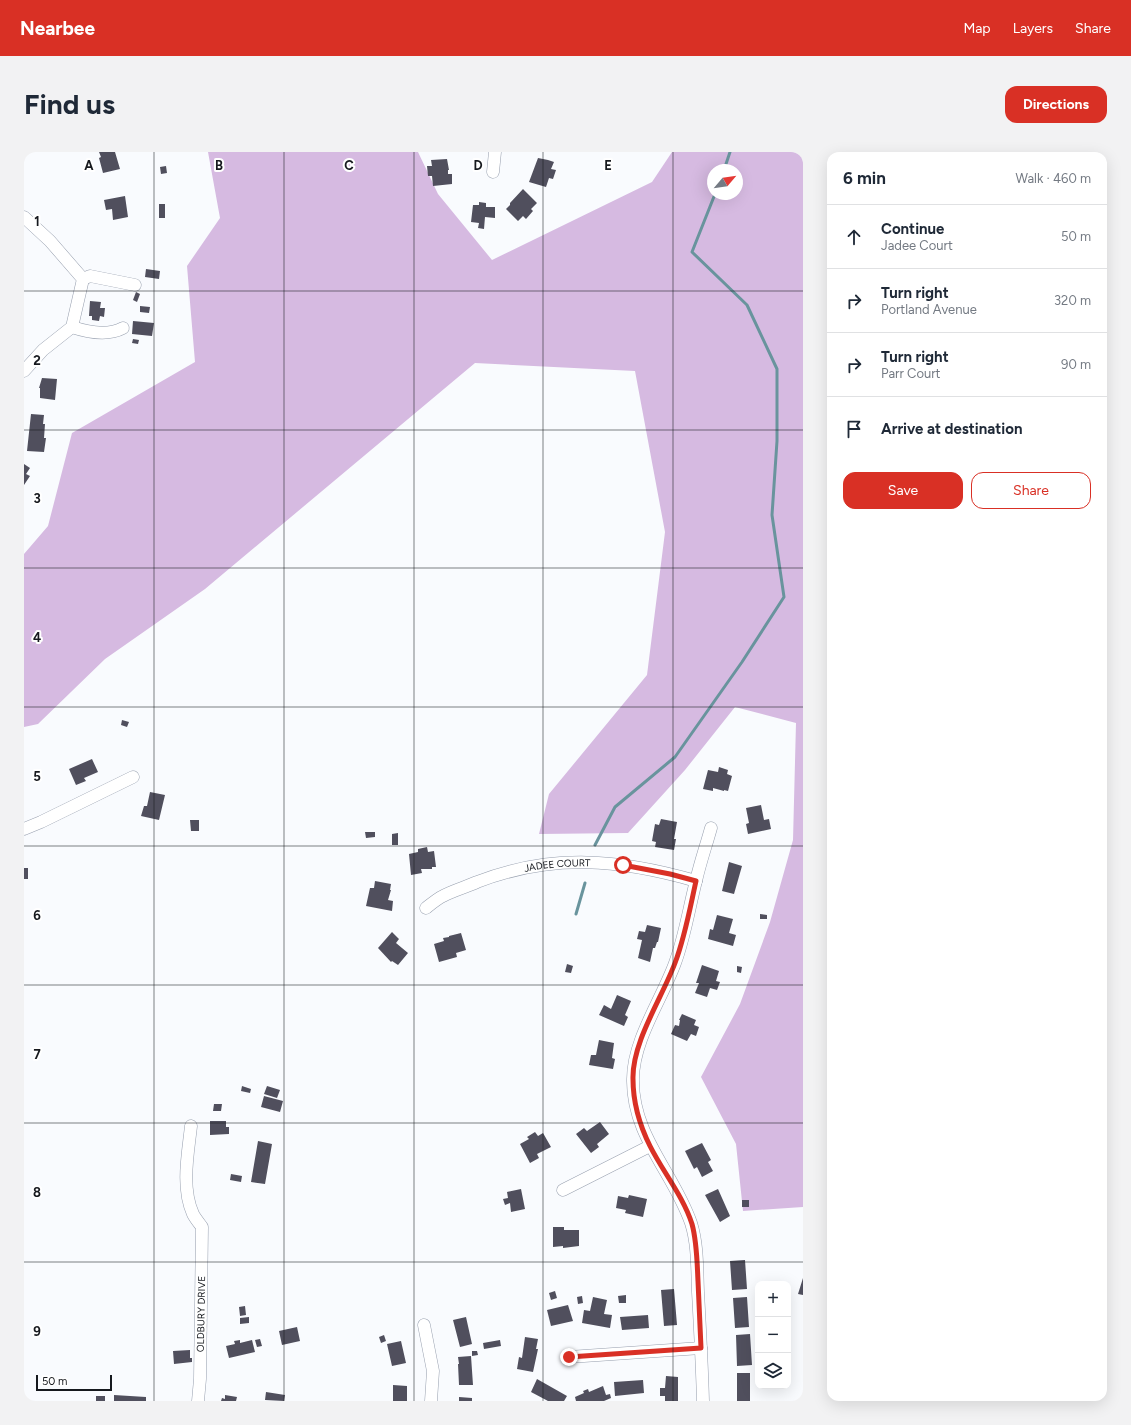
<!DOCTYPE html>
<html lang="en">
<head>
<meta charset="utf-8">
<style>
  :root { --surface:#fff; --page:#f2f2f3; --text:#1f2937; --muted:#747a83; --line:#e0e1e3; --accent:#d93025 }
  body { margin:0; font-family:Figtree,sans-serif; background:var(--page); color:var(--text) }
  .controls { position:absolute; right:12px; bottom:12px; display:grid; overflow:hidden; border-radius:8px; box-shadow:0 4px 16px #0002 }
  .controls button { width:36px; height:36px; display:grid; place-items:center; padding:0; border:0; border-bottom:1px solid var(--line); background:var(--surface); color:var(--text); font:20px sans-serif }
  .compass { position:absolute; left:683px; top:12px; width:36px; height:36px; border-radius:50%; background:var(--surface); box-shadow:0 4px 16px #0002; rotate:61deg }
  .scale { position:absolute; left:12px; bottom:10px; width:76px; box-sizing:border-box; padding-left:4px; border:2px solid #16191e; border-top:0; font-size:11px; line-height:14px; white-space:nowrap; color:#16191e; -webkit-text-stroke:3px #fff; paint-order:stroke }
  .stop { position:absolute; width:12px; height:12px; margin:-9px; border:3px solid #d93025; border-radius:50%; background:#fff }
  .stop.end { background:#d93025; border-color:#fff; box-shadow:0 1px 4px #0008 }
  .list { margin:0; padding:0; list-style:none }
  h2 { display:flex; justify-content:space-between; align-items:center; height:52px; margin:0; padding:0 16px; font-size:17px }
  h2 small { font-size:13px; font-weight:400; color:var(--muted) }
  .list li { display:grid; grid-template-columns:26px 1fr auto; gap:12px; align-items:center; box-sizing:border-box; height:64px; padding:0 16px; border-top:1px solid var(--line) }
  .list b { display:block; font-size:15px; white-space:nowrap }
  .list p { margin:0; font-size:13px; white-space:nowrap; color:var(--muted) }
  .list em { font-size:13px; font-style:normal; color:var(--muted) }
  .actions { display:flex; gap:8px; padding:12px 16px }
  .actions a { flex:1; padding:9px 0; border:1px solid var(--accent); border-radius:12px; text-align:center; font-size:14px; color:var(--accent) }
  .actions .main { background:var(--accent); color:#fff }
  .icon { flex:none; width:22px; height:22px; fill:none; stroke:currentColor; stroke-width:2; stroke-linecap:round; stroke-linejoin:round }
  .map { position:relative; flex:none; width:779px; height:1249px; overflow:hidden; border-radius:12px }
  header { display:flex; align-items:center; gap:24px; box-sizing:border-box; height:56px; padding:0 20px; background:var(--accent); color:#fff }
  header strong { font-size:19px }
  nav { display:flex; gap:22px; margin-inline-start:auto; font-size:14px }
  .intro { display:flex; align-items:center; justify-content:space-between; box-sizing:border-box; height:96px; padding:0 24px }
  h1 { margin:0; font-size:28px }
  .button { padding:10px 18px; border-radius:12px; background:var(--accent); color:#fff; font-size:14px; font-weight:700 }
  main { display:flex; gap:24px; padding:0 24px }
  aside { flex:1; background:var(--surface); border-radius:12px; box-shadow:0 4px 16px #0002 }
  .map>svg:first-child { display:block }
</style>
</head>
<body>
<header>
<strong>Nearbee</strong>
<nav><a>Map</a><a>Layers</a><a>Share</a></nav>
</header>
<div class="intro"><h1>Find us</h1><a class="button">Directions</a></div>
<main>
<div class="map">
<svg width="779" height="1249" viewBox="0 0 779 1249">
  <rect width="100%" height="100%" fill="#f9fbfe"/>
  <path fill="#d6bae1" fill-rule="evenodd" d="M 184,0 L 394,0 L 414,42 L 468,108 L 628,30 L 648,0 L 779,0 L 779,1055 L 719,1059 L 712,992 L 677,925 L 716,852 L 746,770 L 769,688 L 772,571 L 711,555 L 661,618 L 604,681 L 515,682 L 525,642 L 623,523 L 641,380 L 611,219 L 451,211 L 181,437 L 81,507 L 14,572 L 0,575 L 0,402 L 24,374 L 48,281 L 171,210 L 163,114 L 196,66 ZM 689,18 L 713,18 L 713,42 L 689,42 Z"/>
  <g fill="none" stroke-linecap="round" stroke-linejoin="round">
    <path stroke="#69949d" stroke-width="3" d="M 700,18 L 706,0
      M 571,693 L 591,655 L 651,605 L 718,510 L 760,445 L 748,363 L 753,289 L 753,217 L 723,153 L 668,100 L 691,42
      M 552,762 L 561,731"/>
  </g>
  <path fill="#504f5d" d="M 75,0 L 91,0 L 96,17 L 79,21 L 75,6 L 77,5 Z
    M 514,6 L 524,8 L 530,10 L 527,17 L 532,18 L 529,27 L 525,26 L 522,35 L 505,30 Z
    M 423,7 L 425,18 L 424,18 L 424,22 L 428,22 L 428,32 L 409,34 L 408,24 L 404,24 L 403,14 L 408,14 L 407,8 Z
    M 142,14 L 143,21 L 137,22 L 136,15 Z
    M 499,37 L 513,51 L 507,57 L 509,59 L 502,67 L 499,64 L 494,69 L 482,57 L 486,53 L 486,51 Z
    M 101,44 L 104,65 L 89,68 L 88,57 L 82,58 L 80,48 Z
    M 455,50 L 462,51 L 462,55 L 471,55 L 471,66 L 461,65 L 460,77 L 454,76 L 455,71 L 447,70 L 449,53 L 455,53 Z
    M 135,52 L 141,52 L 141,66 L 135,66 Z
    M 122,117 L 136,119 L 135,127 L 121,125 Z
    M 112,140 L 116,142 L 113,150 L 109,148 Z
    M 66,149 L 77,150 L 76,156 L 81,156 L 80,165 L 76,164 L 75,169 L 68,168 L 68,164 L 65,164 Z
    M 116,154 L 126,155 L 125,161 L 116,160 Z
    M 109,169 L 130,171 L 128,184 L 108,182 Z
    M 109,187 L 115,188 L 114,192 L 108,191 Z
    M 18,226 L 33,227 L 31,248 L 16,246 L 16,236 L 15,236 Z
    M 7,262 L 20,263 L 19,272 L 21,272 L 20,286 L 22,286 L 20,300 L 3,299 Z
    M 0,312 L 6,316 L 2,322 L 6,324 L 0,333 Z
    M 98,568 L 105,570 L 103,575 L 97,573 Z
    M 68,607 L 74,620 L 60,626 L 62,629 L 52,633 L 45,617 Z
    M 695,615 L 704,618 L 703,622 L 708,624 L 704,639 L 700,638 L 700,639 L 689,636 L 689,639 L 679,637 L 684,618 L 694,620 Z
    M 126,640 L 141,643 L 135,668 L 117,664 L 120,654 L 123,654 Z
    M 737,653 L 740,668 L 745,667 L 747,677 L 724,682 L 722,672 L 725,671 L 722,656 Z
    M 637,667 L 653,670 L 650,687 L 652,687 L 650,698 L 631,695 L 632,690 L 628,689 L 631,672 L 635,673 Z
    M 166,668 L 175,668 L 175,679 L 167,679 Z
    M 341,680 L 351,680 L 351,685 L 342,686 Z
    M 374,681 L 374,693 L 368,693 L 368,682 Z
    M 403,695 L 404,700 L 410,699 L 412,715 L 408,715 L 408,717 L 397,717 L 398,721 L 387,723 L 385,702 L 394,700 L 394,697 Z
    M 705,710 L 718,714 L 710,742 L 698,739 Z
    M 0,716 L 4,716 L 4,727 L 0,727 Z
    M 351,729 L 367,732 L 366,738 L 367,738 L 364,748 L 369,749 L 368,759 L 342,754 L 346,736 L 350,736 Z
    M 736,762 L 743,763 L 743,767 L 736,767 Z
    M 693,763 L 709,767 L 705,781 L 712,783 L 709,794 L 684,787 L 686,777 L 689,778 Z
    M 623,773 L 637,776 L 634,790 L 633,790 L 631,796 L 629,796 L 626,810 L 614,806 L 618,788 L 613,787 L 615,779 L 621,780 Z
    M 368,780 L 375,787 L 372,791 L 384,801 L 374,813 L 368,809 L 367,810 L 354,796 Z
    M 437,781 L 442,798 L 432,801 L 433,805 L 415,810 L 410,792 L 420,789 L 419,786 L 425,785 L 425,784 Z
    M 543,812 L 549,814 L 547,821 L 541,820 Z
    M 678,813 L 695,819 L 692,829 L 696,830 L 693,838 L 686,836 L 683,845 L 671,841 L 675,831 L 672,831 Z
    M 713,814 L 718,815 L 717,821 L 713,820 Z
    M 593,843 L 607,849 L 601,863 L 604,865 L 600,874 L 575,863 L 580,853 L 587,857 Z
    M 658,862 L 672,868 L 670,873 L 675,875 L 672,884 L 667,882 L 663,889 L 647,882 L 651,873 L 655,874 L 656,868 L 655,868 Z
    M 575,888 L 590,891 L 588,906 L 591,907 L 589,917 L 565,913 L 567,903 L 572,903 Z
    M 218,934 L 227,937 L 226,941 L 217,939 Z
    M 243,934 L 256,938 L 253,946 L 240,942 Z
    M 240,944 L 259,949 L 256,960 L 237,955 Z
    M 190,952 L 198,952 L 197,959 L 189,959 Z
    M 186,969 L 202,969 L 202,975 L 205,975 L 205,982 L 186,983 Z
    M 576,970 L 585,982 L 573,992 L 575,995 L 567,1001 L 552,982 L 560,976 L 563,979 Z
    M 511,980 L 514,984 L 519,981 L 527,995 L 513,1002 L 515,1006 L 506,1011 L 496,992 L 505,987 L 503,985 Z
    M 234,989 L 248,992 L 241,1032 L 227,1030 Z
    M 678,991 L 687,1008 L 684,1010 L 689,1019 L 678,1025 L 673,1015 L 670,1017 L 661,999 Z
    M 207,1022 L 218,1024 L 217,1030 L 206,1028 Z
    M 497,1037 L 501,1057 L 487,1060 L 486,1051 L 481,1053 L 479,1047 L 484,1046 L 483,1040 Z
    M 694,1037 L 706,1064 L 696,1070 L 681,1043 Z
    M 605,1043 L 623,1047 L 619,1065 L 601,1061 L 602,1058 L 592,1056 L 594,1044 L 604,1046 Z
    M 718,1048 L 725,1048 L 725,1055 L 718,1055 Z
    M 529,1075 L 540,1075 L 540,1078 L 555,1078 L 555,1094 L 539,1096 L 539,1094 L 529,1095 Z
    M 721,1108 L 723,1137 L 708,1138 L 706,1109 Z
    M 779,1126 L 779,1143 L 774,1142 Z
    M 650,1137 L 653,1173 L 640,1174 L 637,1138 Z
    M 531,1139 L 533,1146 L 527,1148 L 525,1141 Z
    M 602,1143 L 602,1151 L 595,1151 L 594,1144 Z
    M 558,1144 L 559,1151 L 554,1152 L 553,1145 Z
    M 569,1145 L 583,1148 L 580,1162 L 588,1163 L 586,1176 L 558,1171 L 560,1158 L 566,1159 Z
    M 723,1145 L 725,1175 L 711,1176 L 709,1146 Z
    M 544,1153 L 549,1169 L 527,1174 L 523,1158 Z
    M 221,1154 L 222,1163 L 216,1164 L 215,1155 Z
    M 624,1163 L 625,1176 L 598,1178 L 596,1165 Z
    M 225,1165 L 225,1171 L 216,1172 L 216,1166 Z
    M 442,1165 L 448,1192 L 436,1195 L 429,1168 Z
    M 273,1175 L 276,1189 L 258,1193 L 255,1179 Z
    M 726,1182 L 728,1213 L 713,1214 L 712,1183 Z
    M 360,1183 L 362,1189 L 357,1191 L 355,1185 Z
    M 501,1185 L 514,1187 L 512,1197 L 514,1197 L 509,1220 L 493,1217 L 495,1205 L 498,1206 Z
    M 236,1187 L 238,1194 L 233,1195 L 231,1188 Z
    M 216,1188 L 216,1191 L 228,1188 L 231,1200 L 205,1206 L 202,1194 L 211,1192 L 210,1189 Z
    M 476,1188 L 477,1194 L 460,1197 L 459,1191 Z
    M 377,1189 L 382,1211 L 368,1214 L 363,1192 Z
    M 166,1198 L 166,1206 L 168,1206 L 168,1210 L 150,1212 L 149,1199 Z
    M 448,1199 L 453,1199 L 454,1203 L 448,1204 Z
    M 447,1204 L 449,1233 L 435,1233 L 434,1212 L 435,1212 L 434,1205 Z
    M 713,1221 L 726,1221 L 726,1249 L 713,1249 Z
    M 642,1224 L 654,1225 L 654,1249 L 641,1249 L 641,1244 L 636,1244 L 636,1236 L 641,1236 Z
    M 513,1227 L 543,1244 L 540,1249 L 524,1249 L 507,1240 Z
    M 619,1228 L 620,1241 L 591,1244 L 590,1230 Z
    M 369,1233 L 383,1234 L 383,1249 L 369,1249 Z
    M 579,1234 L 582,1243 L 586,1242 L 587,1246 L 580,1249 L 552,1249 L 551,1245 L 560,1241 L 559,1239 L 564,1237 L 565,1240 Z
    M 242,1240 L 261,1243 L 260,1249 L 241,1248 Z
    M 90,1243 L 122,1245 L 122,1249 L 90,1249 Z
    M 201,1243 L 213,1245 L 212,1249 L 197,1249 L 198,1246 L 201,1247 Z
    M 72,1244 L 81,1244 L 81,1249 L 72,1249 Z
    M 435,1245 L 448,1246 L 448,1249 L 435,1249 Z"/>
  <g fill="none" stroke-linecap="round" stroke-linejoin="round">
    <g stroke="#979fae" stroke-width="13">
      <g id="minor">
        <path d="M 469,20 L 471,0"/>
        <path d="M 0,65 L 26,89 L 59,127 L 48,175 L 19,198 L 0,219"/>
        <path d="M 59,127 L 66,124 L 111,133"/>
        <path d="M 48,175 C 63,180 84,184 99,176"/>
        <path d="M 0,677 L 17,670 L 109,625"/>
        <path id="s1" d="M 402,756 C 407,752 413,747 419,744 C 430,738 442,735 453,730 C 528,701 596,707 672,729"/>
        <path d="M 167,974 C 164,1002 157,1035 169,1062 C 171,1066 175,1071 178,1075 L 176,1227 L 174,1249"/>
        <path d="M 539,1038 L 626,994"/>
        <path d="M 400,1173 L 409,1219 L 407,1249"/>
        <path d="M 545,1205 L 677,1196"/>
        <path d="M 679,1249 C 678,1213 676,1176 674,1140 C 673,1118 674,1093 667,1071 C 650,1021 608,984 609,927 C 609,888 638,847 651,811 C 661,784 665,756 672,729 C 676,711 682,694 687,676"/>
      </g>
    </g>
    <use href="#minor" stroke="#fff" stroke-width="12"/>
  </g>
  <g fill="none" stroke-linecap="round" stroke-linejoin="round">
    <path stroke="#d93025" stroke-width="5" d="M 545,1205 L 677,1196 C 676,1174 675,1151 674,1129 C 673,1110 673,1090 668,1072 C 659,1044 639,1020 626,994 C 616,974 609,950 609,927 C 608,890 638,846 651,811 C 661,785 666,756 672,729 L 646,722 L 599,713"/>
  </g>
  <path fill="none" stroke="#16191e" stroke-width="1" stroke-opacity="0.55" d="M 130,0 L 130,1249M 260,0 L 260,1249M 390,0 L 390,1249M 519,0 L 519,1249M 649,0 L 649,1249M 0,139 L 779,139M 0,278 L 779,278M 0,416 L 779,416M 0,555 L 779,555M 0,694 L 779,694M 0,833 L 779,833M 0,971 L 779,971M 0,1110 L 779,1110"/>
  <g text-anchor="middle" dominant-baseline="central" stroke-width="4" stroke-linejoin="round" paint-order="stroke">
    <g font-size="10" fill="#16191e" stroke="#fff">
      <text stroke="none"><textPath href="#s1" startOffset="140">JADEE COURT</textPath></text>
      <text transform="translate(177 1162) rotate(-89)">OLDBURY DRIVE</text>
    </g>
  </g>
  <g font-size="13" text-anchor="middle" font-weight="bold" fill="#16191e" stroke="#fff" stroke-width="4" stroke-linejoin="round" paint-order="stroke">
    <text x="65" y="18">A</text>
    <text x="195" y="18">B</text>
    <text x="325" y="18">C</text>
    <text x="454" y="18">D</text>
    <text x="584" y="18">E</text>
    <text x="13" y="74">1</text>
    <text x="13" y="213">2</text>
    <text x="13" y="351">3</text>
    <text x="13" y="490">4</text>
    <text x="13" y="629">5</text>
    <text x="13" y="768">6</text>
    <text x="13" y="907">7</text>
    <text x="13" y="1045">8</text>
    <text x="13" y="1184">9</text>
  </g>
</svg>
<div class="controls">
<button>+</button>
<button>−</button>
<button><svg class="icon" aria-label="layers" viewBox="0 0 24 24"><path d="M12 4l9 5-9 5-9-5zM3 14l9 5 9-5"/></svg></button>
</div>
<svg class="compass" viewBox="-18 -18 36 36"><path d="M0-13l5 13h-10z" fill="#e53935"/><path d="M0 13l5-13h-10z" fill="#747a83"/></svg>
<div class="scale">50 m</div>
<div class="stop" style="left:599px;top:713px"></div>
<div class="stop end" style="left:545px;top:1205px"></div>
</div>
<aside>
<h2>6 min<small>Walk · 460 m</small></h2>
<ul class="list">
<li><svg class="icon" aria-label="ahead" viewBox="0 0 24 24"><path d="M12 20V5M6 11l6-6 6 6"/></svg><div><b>Continue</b><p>Jadee Court</p></div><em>50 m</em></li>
<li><svg class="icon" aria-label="right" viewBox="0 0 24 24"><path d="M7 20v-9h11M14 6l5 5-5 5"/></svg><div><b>Turn right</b><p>Portland Avenue</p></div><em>320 m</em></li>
<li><svg class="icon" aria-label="right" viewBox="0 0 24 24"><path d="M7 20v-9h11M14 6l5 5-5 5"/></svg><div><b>Turn right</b><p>Parr Court</p></div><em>90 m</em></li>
<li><svg class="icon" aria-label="arrive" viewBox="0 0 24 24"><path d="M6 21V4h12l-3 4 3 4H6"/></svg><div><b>Arrive at destination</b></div></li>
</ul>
<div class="actions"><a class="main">Save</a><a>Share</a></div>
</aside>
</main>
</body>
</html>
